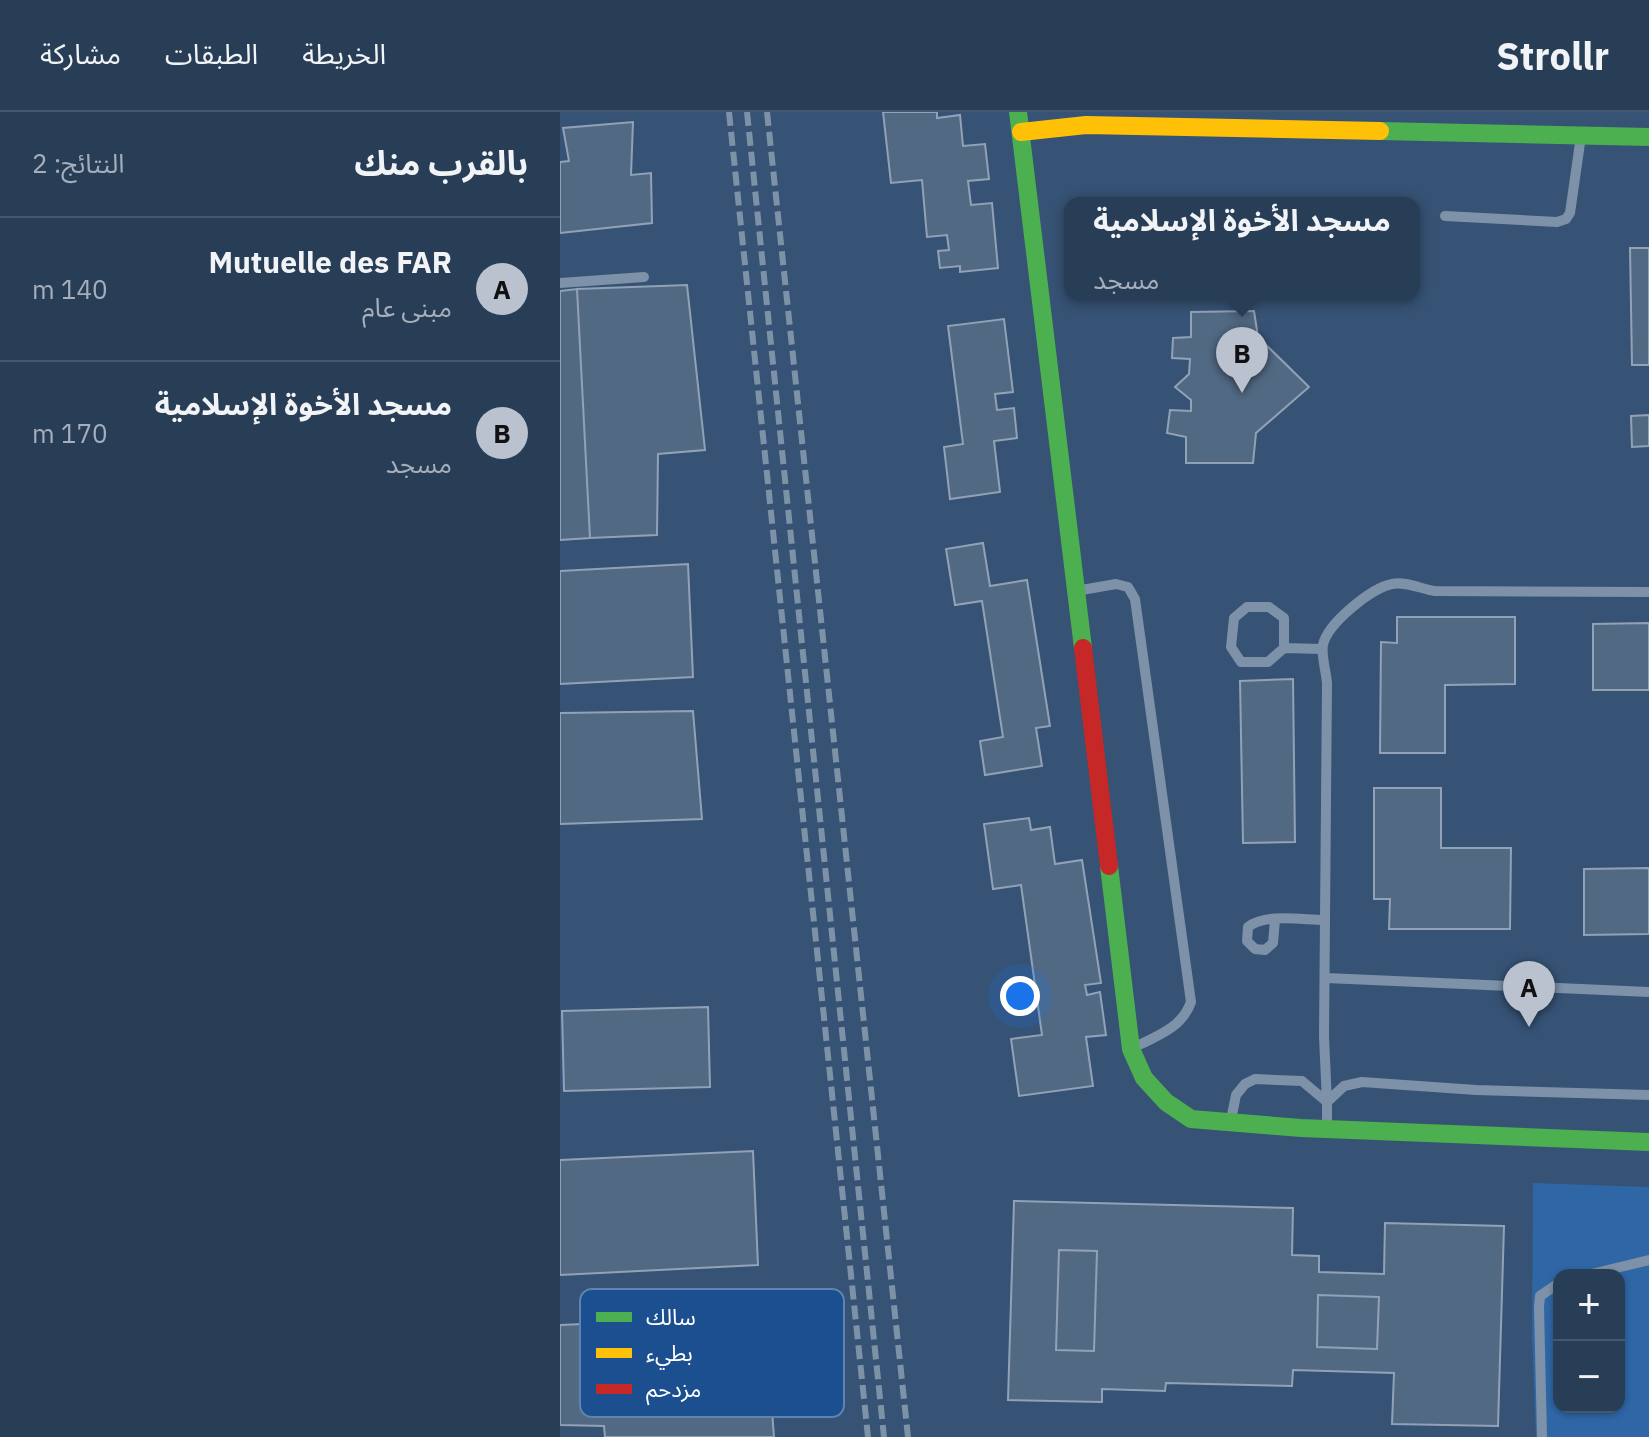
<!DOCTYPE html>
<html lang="ar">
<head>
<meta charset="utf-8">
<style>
  :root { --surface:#283e57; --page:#344961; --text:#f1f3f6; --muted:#a5aeba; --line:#44576d; --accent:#b9c2ce }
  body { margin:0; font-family:"IBM Plex Sans","Noto Sans Arabic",sans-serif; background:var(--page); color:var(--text); direction:rtl }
  .controls { position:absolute; right:24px; bottom:24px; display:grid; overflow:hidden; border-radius:16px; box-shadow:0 2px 6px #0004 }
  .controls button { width:72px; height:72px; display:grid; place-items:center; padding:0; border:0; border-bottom:2px solid var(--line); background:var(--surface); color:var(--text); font:40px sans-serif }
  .you { position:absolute; left:460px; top:884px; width:28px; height:28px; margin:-20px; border:6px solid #fff; border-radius:50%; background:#1a73e8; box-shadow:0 0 0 12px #1a73e833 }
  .badge { display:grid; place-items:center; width:52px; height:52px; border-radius:50%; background:var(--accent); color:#111; font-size:26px; font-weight:700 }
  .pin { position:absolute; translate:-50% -66px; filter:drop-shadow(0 2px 4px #0008) }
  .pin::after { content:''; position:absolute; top:42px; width:28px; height:24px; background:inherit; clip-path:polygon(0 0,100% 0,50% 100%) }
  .popup { position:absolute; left:504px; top:85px; width:356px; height:104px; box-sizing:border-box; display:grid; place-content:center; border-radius:16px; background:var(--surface); filter:drop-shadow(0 2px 6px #0005); font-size:26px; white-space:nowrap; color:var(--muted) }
  .popup b { font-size:30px; color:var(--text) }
  .popup::after { content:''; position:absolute; left:50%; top:100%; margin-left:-16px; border:16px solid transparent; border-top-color:var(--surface) }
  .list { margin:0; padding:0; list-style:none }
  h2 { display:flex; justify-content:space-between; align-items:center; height:104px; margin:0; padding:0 32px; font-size:34px }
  h2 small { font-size:26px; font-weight:400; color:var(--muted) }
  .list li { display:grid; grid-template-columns:52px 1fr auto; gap:24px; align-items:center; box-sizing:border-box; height:144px; padding:0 32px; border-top:2px solid var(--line) }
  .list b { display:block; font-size:30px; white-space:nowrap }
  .list p { margin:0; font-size:26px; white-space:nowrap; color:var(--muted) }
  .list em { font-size:26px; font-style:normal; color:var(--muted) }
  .map { position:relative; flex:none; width:1089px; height:1325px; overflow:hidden; direction:ltr }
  header { display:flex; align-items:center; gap:48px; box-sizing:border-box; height:112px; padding:0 40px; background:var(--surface); border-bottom:2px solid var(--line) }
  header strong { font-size:38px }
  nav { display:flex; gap:44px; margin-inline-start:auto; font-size:28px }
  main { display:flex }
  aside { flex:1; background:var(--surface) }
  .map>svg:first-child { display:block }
</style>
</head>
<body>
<header>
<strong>Strollr</strong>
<nav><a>الخريطة</a><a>الطبقات</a><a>مشاركة</a></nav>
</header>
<main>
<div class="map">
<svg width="1089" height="1325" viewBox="0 0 1089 1325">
  <rect width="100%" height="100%" fill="#365274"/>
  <path fill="#2f66a5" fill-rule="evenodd" d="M 973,1071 L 1089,1075 L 1089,1325 L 976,1325 L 972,1224 ZM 999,1163 L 1059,1163 L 1059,1295 L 999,1295 Z"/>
  <path fill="#526984" stroke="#92a2b6" stroke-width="2" fill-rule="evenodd" d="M 323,0 L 377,0 L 377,6 L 400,3 L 403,34 L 425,32 L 429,67 L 408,69 L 411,93 L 432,91 L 438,156 L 400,160 L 400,154 L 380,156 L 378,139 L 389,138 L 387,123 L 367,125 L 362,68 L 331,71 Z
    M 73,10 L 71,63 L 91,61 L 92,111 L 0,121 L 0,50 L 9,49 L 3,16 Z
    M 1070,136 L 1089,136 L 1089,253 L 1072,253 Z
    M 127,173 L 145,338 L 98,342 L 97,423 L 30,426 L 17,177 Z
    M 17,177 L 30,426 L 0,428 L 0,179 Z
    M 694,199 L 698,225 L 749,275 L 696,321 L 693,351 L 626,351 L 626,325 L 607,321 L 610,298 L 631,299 L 631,288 L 615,275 L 629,262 L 630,247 L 612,246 L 613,226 L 631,225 L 631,200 Z
    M 444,207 L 453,280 L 435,282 L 437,298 L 454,296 L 457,326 L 434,329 L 440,380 L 390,387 L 384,335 L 403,332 L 388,214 Z
    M 1089,303 L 1089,334 L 1072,335 L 1071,304 Z
    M 423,431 L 430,474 L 467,468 L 490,614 L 476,616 L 482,654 L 425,663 L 420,629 L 443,625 L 422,489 L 395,493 L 386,437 Z
    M 128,452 L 133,565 L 0,572 L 0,459 Z
    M 837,505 L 955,505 L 955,572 L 885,573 L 885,641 L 820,641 L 821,530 L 837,531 Z
    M 1089,511 L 1089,578 L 1033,578 L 1033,512 Z
    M 733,567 L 735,730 L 683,731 L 680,569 Z
    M 133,599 L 142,707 L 0,712 L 0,601 Z
    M 814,676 L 881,676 L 881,736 L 951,736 L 950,817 L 829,817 L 830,787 L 814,787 Z
    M 469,706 L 471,718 L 490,715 L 495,752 L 522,748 L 541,871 L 525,873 L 527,883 L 540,880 L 546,923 L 526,925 L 533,974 L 459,984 L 451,927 L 482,923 L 461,773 L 433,777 L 424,712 Z
    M 1089,756 L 1089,822 L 1024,823 L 1024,757 Z
    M 148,895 L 150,975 L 4,979 L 2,899 Z
    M 193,1039 L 198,1153 L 0,1163 L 0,1048 Z
    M 454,1089 L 733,1096 L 732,1143 L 759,1144 L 759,1160 L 824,1162 L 825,1111 L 944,1114 L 938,1314 L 832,1312 L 834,1261 L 733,1258 L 732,1274 L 606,1271 L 605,1279 L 542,1277 L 542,1290 L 448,1288 ZM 499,1138 L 537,1139 L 534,1239 L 496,1238 ZM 758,1183 L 819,1185 L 817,1237 L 757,1235 Z
    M 499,1138 L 537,1139 L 534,1239 L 496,1238 Z
    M 758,1183 L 819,1185 L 817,1237 L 757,1235 Z
    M 205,1204 L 214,1325 L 45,1325 L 44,1314 L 0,1313 L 0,1213 Z"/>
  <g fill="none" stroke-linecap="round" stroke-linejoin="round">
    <path stroke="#7d92a8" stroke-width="10" d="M 885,104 L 997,110 L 1006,107 L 1010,101 L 1021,24
      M 0,171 L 84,165
      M 516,479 L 556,472 L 568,475 L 575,487 L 631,890 C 622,916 597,924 573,936
      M 724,536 L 724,506 L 709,495 L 687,495 L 674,506 L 671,535 L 681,550 L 708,550 L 724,536 L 762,537
      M 715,808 L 713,831 L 705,838 L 695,837 L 687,829 L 688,815 C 706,801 742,808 765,808
      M 766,866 L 1089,880
      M 671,1008 L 676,983 L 685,972 L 695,967 L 742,969 L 767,990 L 764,925 L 767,571 C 766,559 761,543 763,533 C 767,512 811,476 832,472 C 846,469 861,477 875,479 L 1089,480
      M 767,1015 L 767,990 L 784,974 L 802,970 L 916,978 L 1089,983
      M 1027,1163 L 1089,1148
      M 982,1325 L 979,1195 L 980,1184 L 999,1171"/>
    <path stroke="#4caf50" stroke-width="18" d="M 458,0 L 523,536
      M 820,19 L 1089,25
      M 549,754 L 571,937 L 584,966 L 606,990 L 631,1007 L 741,1016 L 1089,1030"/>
    <path stroke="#ffc107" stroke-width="18" d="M 461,20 L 526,13 L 820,19"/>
    <path stroke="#c62828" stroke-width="18" d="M 523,536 L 549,754"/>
    <path stroke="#7e92a7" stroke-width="6" stroke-dasharray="14 6" stroke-linecap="butt" d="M 169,0 L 308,1325
      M 187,0 L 324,1325
      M 207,0 L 348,1325"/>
  </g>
  <rect x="20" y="1177" width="264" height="128" rx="12" fill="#1b4f8f" stroke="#5f84b1" stroke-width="2"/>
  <rect x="36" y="1200" width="36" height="10" fill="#4caf50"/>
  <rect x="36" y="1236" width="36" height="10" fill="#ffc107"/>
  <rect x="36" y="1272" width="36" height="10" fill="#c62828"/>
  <g font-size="22" fill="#fff">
    <text x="86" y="1213">سالك</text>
    <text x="86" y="1249">بطيء</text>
    <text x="86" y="1285">مزدحم</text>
  </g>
</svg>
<div class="controls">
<button>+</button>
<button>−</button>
</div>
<div class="you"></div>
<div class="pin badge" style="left:969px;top:915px">A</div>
<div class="pin badge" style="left:682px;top:281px">B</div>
<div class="popup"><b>مسجد الأخوة الإسلامية</b>مسجد</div>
</div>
<aside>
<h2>بالقرب منك<small>النتائج: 2</small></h2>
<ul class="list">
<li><span class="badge">A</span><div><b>Mutuelle des FAR</b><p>مبنى عام</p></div><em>140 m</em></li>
<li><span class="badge">B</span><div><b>مسجد الأخوة الإسلامية</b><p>مسجد</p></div><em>170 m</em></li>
</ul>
</aside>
</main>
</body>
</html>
